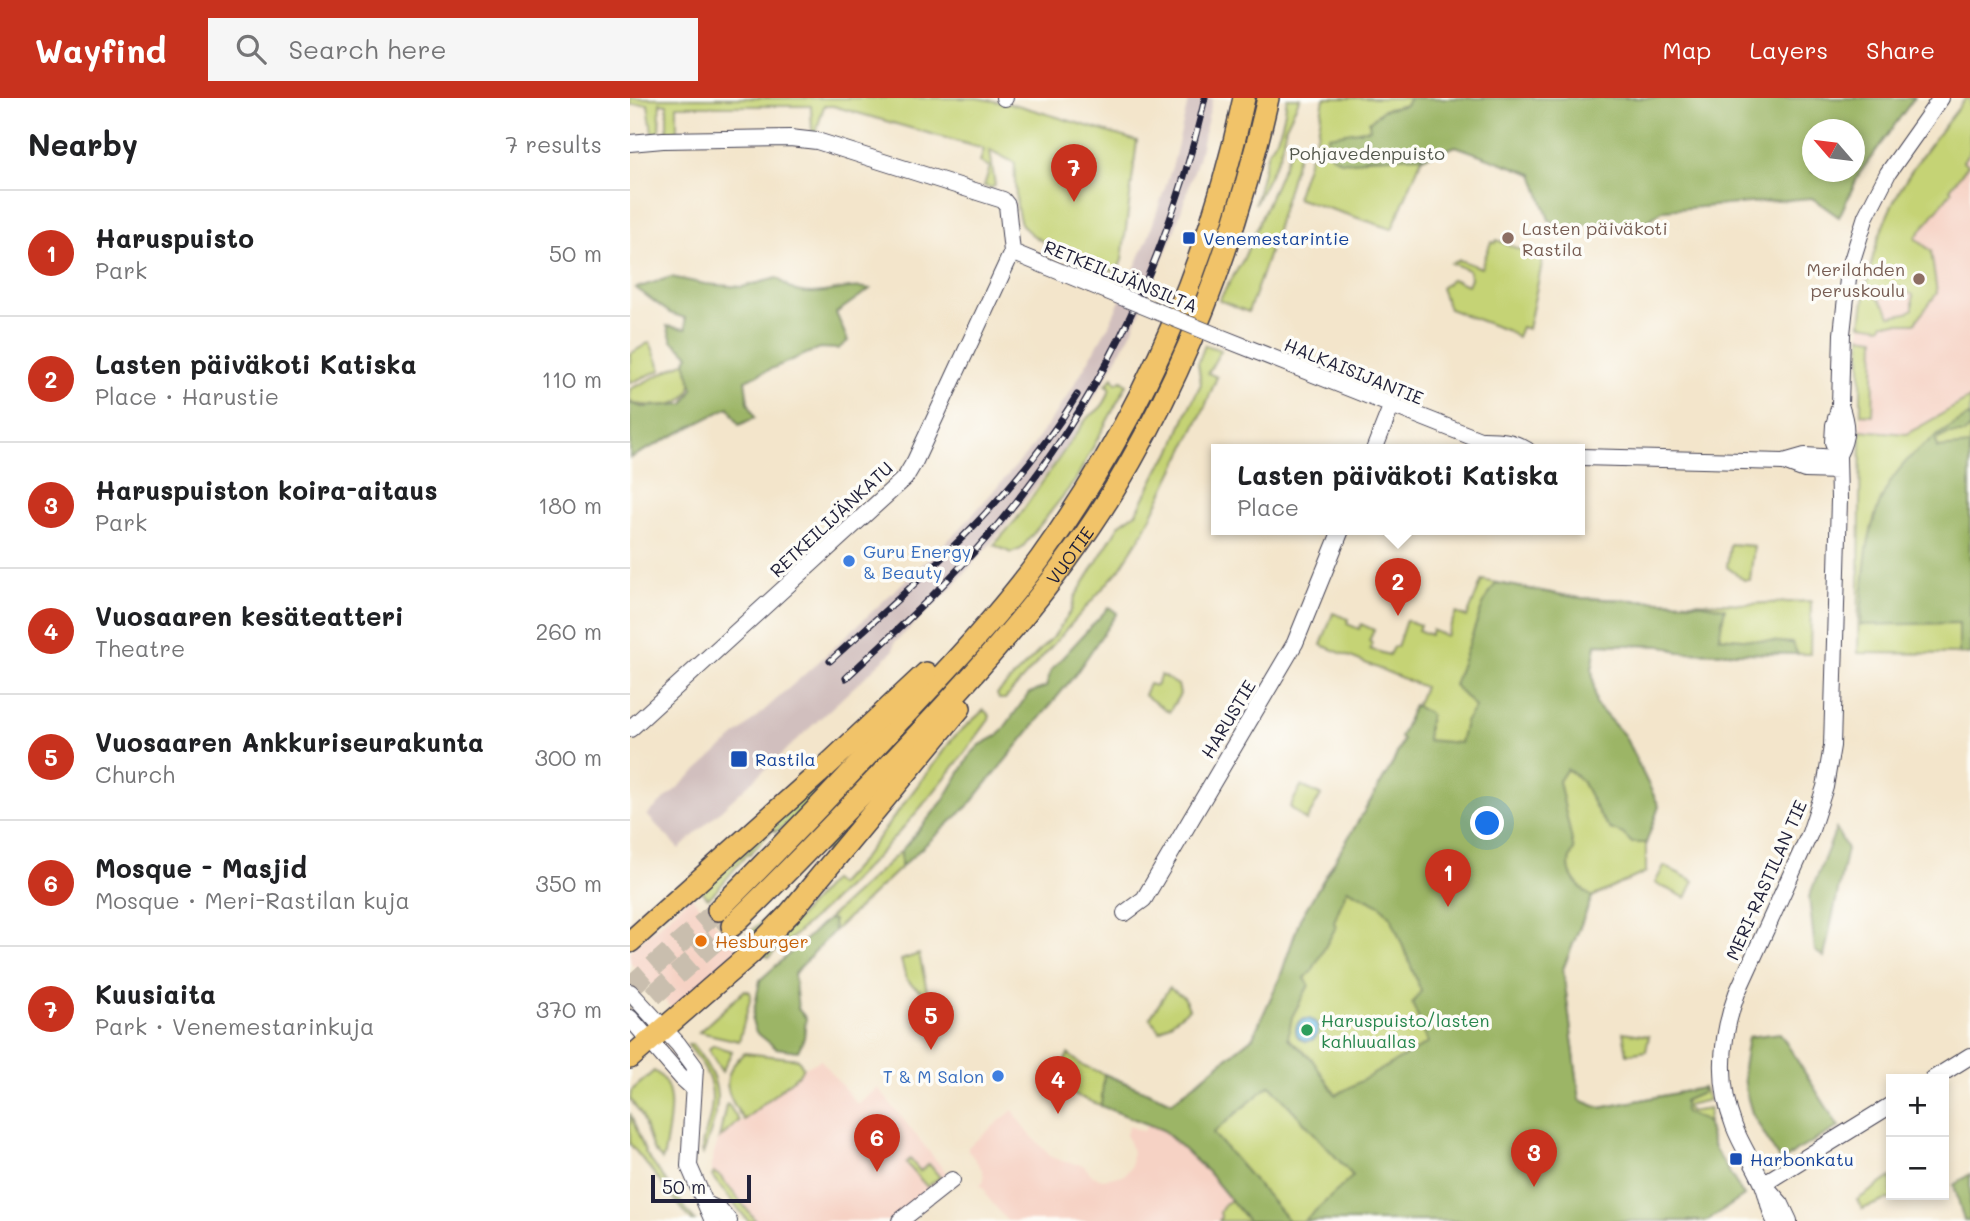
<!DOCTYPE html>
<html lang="en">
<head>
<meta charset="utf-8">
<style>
  :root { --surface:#fff; --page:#f6f6f6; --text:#202124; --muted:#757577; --line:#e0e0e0; --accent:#c8321e }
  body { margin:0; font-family:Mali,sans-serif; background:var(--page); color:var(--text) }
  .controls { position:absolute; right:21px; bottom:21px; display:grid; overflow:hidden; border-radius:0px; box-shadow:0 4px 10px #0003 }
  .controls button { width:63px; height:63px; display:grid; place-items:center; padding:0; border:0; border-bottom:2px solid var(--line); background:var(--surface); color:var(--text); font:35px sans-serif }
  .compass { position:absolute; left:1172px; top:21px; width:63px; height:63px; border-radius:50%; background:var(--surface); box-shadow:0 4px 10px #0003; rotate:298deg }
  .scale { position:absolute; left:21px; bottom:18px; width:100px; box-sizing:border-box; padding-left:7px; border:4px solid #22223b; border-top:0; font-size:19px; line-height:24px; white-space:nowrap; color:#22223b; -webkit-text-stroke:5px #fdfcf7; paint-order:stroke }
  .you { position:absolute; left:858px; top:726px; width:24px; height:24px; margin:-18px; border:5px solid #fff; border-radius:50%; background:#1a73e8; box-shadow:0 0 0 10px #1a73e833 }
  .badge { display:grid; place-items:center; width:46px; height:46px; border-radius:50%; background:var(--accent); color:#fff; font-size:23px; font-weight:700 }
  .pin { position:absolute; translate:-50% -58px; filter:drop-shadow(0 2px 4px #0008) }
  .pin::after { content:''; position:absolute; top:37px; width:24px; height:21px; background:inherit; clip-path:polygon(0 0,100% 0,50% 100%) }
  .popup { position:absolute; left:581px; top:346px; width:374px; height:91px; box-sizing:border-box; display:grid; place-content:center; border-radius:0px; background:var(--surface); filter:drop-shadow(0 2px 5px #0005); font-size:23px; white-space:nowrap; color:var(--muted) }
  .popup b { font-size:26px; color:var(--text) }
  .popup::after { content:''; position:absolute; left:50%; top:100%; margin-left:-14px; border:14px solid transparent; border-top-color:var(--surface) }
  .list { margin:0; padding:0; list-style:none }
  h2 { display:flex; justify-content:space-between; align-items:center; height:91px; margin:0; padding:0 28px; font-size:30px }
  h2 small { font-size:23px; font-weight:400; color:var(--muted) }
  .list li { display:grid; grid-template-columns:46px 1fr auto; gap:21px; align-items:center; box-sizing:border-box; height:126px; padding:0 28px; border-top:2px solid var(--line) }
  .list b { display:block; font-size:26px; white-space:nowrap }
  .list p { margin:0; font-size:23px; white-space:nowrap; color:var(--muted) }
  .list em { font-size:23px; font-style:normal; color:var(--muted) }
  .icon { flex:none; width:38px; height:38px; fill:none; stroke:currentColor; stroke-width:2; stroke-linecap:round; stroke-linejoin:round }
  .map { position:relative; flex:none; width:1340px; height:1123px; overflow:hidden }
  header { display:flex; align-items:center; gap:42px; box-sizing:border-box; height:98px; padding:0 35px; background:var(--accent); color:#fff }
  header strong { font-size:33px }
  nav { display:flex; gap:38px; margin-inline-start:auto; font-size:24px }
  .search { width:490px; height:63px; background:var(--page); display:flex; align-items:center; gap:18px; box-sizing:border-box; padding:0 24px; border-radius:0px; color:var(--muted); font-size:26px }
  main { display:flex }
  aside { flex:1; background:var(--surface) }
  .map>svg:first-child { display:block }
</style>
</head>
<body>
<header>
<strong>Wayfind</strong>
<div class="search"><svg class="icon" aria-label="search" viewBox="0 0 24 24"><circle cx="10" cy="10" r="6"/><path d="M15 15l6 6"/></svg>Search here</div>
<nav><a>Map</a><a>Layers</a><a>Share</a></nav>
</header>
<main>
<aside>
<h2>Nearby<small>7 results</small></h2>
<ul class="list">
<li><span class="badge">1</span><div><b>Haruspuisto</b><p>Park</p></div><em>50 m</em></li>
<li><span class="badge">2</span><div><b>Lasten päiväkoti Katiska</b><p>Place · Harustie</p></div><em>110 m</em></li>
<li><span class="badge">3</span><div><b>Haruspuiston koira-aitaus</b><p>Park</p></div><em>180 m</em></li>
<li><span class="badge">4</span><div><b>Vuosaaren kesäteatteri</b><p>Theatre</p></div><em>260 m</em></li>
<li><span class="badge">5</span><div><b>Vuosaaren Ankkuriseurakunta</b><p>Church</p></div><em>300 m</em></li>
<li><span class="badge">6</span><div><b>Mosque - Masjid</b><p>Mosque · Meri-Rastilan kuja</p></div><em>350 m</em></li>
<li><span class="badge">7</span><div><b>Kuusiaita</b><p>Park · Venemestarinkuja</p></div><em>370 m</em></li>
</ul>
</aside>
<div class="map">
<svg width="1340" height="1123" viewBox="0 0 1340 1123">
  <rect width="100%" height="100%" fill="#fdfcf7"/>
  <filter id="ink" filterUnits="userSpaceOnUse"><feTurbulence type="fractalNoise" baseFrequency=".0143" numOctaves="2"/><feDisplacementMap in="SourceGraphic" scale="14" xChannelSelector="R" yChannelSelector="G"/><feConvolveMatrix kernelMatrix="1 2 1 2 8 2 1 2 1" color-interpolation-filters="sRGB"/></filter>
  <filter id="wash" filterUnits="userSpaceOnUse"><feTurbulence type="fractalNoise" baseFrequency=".00686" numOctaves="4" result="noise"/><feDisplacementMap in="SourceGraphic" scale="28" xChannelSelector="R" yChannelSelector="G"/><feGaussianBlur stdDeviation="1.57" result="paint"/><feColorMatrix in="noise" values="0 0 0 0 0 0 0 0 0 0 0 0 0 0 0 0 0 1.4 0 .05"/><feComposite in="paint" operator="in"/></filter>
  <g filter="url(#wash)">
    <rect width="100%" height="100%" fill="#f3e5cb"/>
    <path fill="#f6d2c4" d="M 1336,0 L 1340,0 L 1340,300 L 1277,336 L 1231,332 L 1231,226 L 1234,195 L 1246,146 L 1268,95 L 1281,73 Z
      M 61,798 L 111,854 L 45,914 L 0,864 L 0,853 Z
      M 191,962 L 227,1006 L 248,990 L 318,1077 L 262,1123 L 118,1123 L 82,1078 L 82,1060 L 89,1041 L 138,1003 L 172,971 Z
      M 383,1012 L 397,1033 L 421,1059 L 435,1064 L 453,1067 L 463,1078 L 473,1081 L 494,1077 L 501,1069 L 502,1052 L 496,1036 L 499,1028 L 514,1034 L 517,1026 L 533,1032 L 578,1074 L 618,1123 L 377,1123 L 355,1096 L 356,1094 L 350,1086 L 354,1083 L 353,1073 L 338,1052 L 338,1049 Z"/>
    <path fill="#d1bfbe" d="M 559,0 L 583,0 L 568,61 L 544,134 L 501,235 L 437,347 L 375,429 L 315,497 L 264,545 L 263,553 L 49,751 L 17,717 L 195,558 L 329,432 L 400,352 L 439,296 L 479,227 L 518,140 L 543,66 Z"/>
    <path fill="#c5d374" stroke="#747a58" stroke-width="2" fill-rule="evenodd" d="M 0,0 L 347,0 L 387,7 L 507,43 L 492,162 L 487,174 C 463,164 402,146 391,125 C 386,115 384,76 385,65 L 360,52 L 365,88 L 361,90 L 354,88 L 360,69 L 350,64 L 354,51 L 203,8 L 194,8 L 186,34 L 182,33 L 181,8 L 47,8 L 47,33 L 37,36 L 37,6 L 30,5 L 29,35 L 22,35 L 18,6 L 0,7 Z
      M 624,0 L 628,0 L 609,81 L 566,208 L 562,206 Z
      M 657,0 L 670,0 L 656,28 L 650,56 L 625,106 L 638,53 C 650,41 655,16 657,0 Z
      M 694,0 L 1284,0 L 1229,76 L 1209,119 L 1182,100 L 903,76 L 826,48 L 792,60 L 762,131 L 666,100 L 688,34 ZM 1182,32 L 1224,32 L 1224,74 L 1182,74 Z
      M 1336,0 L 1340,0 L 1340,53 L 1333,63 L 1338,67 L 1320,91 L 1322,93 L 1285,140 L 1301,153 L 1307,195 L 1285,225 L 1254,225 L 1251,229 L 1231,226 C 1236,179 1246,134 1270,92 C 1288,60 1313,30 1336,0 ZM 1267,188 L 1283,197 L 1283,211 L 1277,215 L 1260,218 L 1257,210 L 1245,197 L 1251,193 L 1257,198 L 1263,189 Z
      M 665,48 L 670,50 C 654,105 639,161 618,214 L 589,202 L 613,162 L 659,55 Z
      M 867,142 L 913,161 L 898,231 L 891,229 L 887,239 L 878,233 L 819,211 L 811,190 L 822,181 L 838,187 L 841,180 L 838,172 L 821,165 L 830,162 L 851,170 L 861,144 L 865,145 Z
      M 551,235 L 555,237 C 515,321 471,403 415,478 C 390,512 359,543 332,576 L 329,574 Z
      M 1231,238 L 1245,240 L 1243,317 L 1231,316 Z
      M 20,244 L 31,272 L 0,285 L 0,256 Z
      M 575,247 L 591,252 L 578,275 L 587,279 L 574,311 L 514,433 L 489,472 L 375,601 L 369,601 L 367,596 L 424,538 L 441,513 L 445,499 L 490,426 L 507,414 L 530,368 L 541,355 L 557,314 L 571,286 L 568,265 Z
      M 55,264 C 57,270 62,280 61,286 C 57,313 23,308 3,306 L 0,301 L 0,291 Z
      M 483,279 L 486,285 L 492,282 L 497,286 L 445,383 L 391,451 L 381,455 L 364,447 L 386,422 L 457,320 C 471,311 477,305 480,289 L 476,287 Z
      M 1340,300 L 1340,556 L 1228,555 L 1231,332 L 1277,336 Z
      M 1100,446 L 1124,448 L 1120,482 L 1114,482 L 1097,469 Z
      M 852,482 L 949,500 L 1118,506 L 1181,503 L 1180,556 L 1049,554 L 1035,548 L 966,546 L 962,571 L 966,607 L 994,637 L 1029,708 L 1016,745 L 1016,774 L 962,799 L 933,871 L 950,1002 L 970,1010 L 1073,990 L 1079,1002 L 1057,1007 L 1059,1014 L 1080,1011 C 1070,1042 1099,1073 1114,1098 L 1077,1123 L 589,1123 L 591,1119 L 590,1114 L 595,1106 L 601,1102 L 578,1074 L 533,1032 L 422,988 L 438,956 L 452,967 L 542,1004 L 623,939 L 650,880 L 670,821 L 763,665 L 794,589 L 691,547 L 703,515 L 718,521 L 717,526 L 729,531 L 731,526 L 744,532 L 739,543 L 742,545 L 740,551 L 759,557 L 763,549 L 767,549 L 776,522 L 790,527 L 788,532 L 800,537 L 802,532 L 816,538 L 826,515 L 837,519 Z
      M 531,577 L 548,587 L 550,596 L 539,614 L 514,597 L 519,586 L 526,588 Z
      M 319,584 L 322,586 L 171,749 L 97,820 L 94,817 Z
      M 354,612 L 360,618 L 358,623 C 294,713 224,789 139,859 L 134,857 L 202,782 L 208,787 L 233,760 L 324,639 Z
      M 244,635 L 169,716 L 146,734 L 143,731 L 120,756 L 118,755 C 107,766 88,794 78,800 L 71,792 Z
      M 273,667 L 161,806 L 120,844 L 117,843 L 117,837 C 142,815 164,793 185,768 C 190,762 196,759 199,751 L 193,753 Z
      M 671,688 L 691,697 L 676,723 L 660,709 Z
      M 271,753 L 271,769 L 204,833 L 203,822 L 198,821 Z
      M 1034,768 L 1064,783 L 1056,800 L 1025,785 Z
      M 289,856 L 298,897 C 276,884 277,886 271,862 Z
      M 539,890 L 554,899 L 559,911 L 530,933 L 520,920 Z
      M 115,892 L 120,894 L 121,898 L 109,943 L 69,934 Z
      M 993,934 L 1019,938 L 1016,953 L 997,956 Z
      M 62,946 C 97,990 90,1006 73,1056 C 70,1048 74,1039 77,1030 C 88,993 81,976 58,947 Z
      M 83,947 L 102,953 L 92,974 L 80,955 L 79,951 Z
      M 114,955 L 168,961 L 173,969 L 169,976 L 114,1022 C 97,997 87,980 114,955 Z
      M 24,973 C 51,989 37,1032 34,1058 L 32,1062 L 23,1052 L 12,1018 L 0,1001 L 1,993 Z
      M 98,1006 L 109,1023 L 89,1041 L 96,1007 Z
      M 0,1015 L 16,1056 L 65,1123 L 62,1123 L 0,1046 Z
      M 280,1061 L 290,1073 L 299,1066 L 310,1079 L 297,1089 L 276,1065 Z
      M 84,1075 L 90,1078 L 126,1123 L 118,1123 L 84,1081 L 82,1078 Z
      M 1261,1079 L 1261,1097 L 1270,1097 L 1232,1111 L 1227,1102 Z"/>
    <path fill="#9cb566" stroke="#5f6c50" stroke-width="2" fill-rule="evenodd" d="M 780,0 L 1284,0 L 1229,76 L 1209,119 L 1182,100 L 1034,112 L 1016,124 L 934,128 L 919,122 L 903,76 L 826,48 L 792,60 L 793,58 L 737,60 L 726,64 L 711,63 L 699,56 L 698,38 L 740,31 L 739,24 L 753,12 L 776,7 ZM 1182,32 L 1224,32 L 1224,74 L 1182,74 Z
      M 41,179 L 75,186 L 112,189 L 147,180 C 153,184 159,191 166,193 C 192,200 215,185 240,191 L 206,215 L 218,243 L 208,251 L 190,250 L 115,282 L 118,304 L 125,320 L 109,327 L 99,309 L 0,360 L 0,305 L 12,309 L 54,306 L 63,291 L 55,264 L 59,257 L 42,243 L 37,228 L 56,231 L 55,220 L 40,215 L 6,190 Z
      M 1340,317 L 1340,330 L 1334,336 L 1318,336 L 1306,342 L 1307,350 L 1340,347 L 1340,556 L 1329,556 L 1329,525 L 1231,527 C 1233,477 1235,415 1268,373 C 1287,348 1314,333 1340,317 Z
      M 866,485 L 949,500 L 1067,505 L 1095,510 L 1089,539 L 1162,545 L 1168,556 L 1049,554 L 1035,548 L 966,546 L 962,571 L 966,607 L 994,637 L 1029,708 L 1016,745 L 1002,745 L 993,736 L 980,731 L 970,718 L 952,683 L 937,671 L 929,683 L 944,752 C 931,772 946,787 962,799 L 933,871 L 950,1002 L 970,1010 L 1073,990 L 1072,995 L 1054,1003 L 1055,1015 L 1076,1023 L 1083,1048 L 1114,1098 L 1077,1123 L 674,1123 L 723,1078 L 640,987 L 583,1035 L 659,1123 L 618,1123 L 578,1074 L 533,1032 L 471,1008 L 474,976 L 542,1004 L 623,939 L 650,880 L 670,821 L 763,665 L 773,642 L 770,640 L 784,607 L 800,616 L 797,642 L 830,645 L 835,624 L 845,609 L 824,587 L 854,504 ZM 717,791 L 750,807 L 761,819 L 791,893 L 782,905 L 798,945 L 706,997 L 681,960 L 658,940 L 662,919 L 679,887 L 675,880 L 682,873 L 706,829 L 704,824 Z
      M 479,509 L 487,515 L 445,577 L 339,707 L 271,769 L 271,753 L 313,703 L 341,656 L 350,647 L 369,637 L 399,595 L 416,589 L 421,572 Z
      M 1206,731 L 1217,751 L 1194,859 L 1185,853 L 1179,799 Z
      M 198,821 L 203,822 L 204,833 L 164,876 L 168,911 L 176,920 L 174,940 L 168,953 L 146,950 L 126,934 L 122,923 L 130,882 Z
      M 1150,935 L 1209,1029 L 1166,1053 L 1151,1065 L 1122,1015 L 1116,994 L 1113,970 L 1118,939 Z
      M 1340,1076 L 1340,1123 L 1334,1123 L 1324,1087 Z"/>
    <path fill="#6dc0e9" stroke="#487192" stroke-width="2" d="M666 932a11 11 0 1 1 22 0a11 11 0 1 1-22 0Z"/>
  </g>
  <g filter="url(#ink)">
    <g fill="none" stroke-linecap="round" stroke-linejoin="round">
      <path stroke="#c9beae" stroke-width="21" stroke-dasharray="21 10" stroke-linecap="butt" d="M 0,889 L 88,812
        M 0,918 L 102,828"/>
      <g stroke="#413f51" stroke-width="18">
        <path id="minor" d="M 374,0 L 375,0
          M 0,45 L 33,42 L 160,40 L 187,43 L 373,102 L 377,107 L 382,154
          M 382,154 L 460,186
          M 585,237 L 850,342 L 867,352
          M 853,342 C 870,342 883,343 897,352
          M 744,352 L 761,309
          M 1208,357 C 1218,338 1217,327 1210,307
          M 950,359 L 1154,364 L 1175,358 L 1208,360
          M 1154,364 L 1175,372 L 1208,373
          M 0,631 L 275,380 L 285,363 L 382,154
          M 495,815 L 514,801 L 665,545 L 711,432
          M 0,894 L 48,946 L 65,969 L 59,1068 L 83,1123
          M 0,920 L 52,980 L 62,989
          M 1303,981 L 1340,958
          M 1133,1086 L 1261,1007
          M 1137,1090 L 1151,1106 L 1159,1123
          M 78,1107 L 91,1113 L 99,1123
          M 270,1123 L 322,1082
          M 1145,1123 C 1138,1110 1138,1095 1131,1082 C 1123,1064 1111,1047 1104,1028 C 1087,984 1091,938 1107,895 L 1180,735 L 1195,689 L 1202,648 L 1209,402 L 1208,357 L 1203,344 L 1204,327 L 1210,307 L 1212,236 L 1219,172 L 1236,118 L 1258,75 L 1311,0"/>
      </g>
      <g stroke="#413f51" stroke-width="24">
        <g id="major">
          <path d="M 88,812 C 150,750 211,686 271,621 C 319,570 368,518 410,461 C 510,322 579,167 614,0"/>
          <path id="s1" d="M 102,828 C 159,773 214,715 268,658 C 347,574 424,490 484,392 C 558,270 607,138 638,0"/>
          <path d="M 0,844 L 188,676 L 296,575"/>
          <path d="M 0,960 L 120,856 L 160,815 L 330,610"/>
        </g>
      </g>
      <use href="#minor" stroke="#fff" stroke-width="16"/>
      <use href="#major" stroke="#f1c369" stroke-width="21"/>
      <g stroke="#22223b" stroke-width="7">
        <path id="rail" d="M 200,563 C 289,482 384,401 447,297
          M 216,580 C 260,539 304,498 344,454 C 460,326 537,167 575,0"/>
      </g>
      <use href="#rail" stroke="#fdfcf7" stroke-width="4.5" stroke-dasharray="13" stroke-linecap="butt"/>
      <g stroke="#413f51" stroke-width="18" stroke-linecap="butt">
        <path id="minor-bridge" d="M 460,186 L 585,237"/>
      </g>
      <use href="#minor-bridge" stroke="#fff" stroke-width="16"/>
    </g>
  </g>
  <g fill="#1a4fb4" stroke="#fdfcf7" stroke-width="2.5">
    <rect x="552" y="133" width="14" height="14" rx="3.5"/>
    <rect x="100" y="652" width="18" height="18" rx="3.5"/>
    <rect x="1099" y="1054" width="14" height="14" rx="3.5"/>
  </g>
  <g fill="#8d6e63" stroke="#fdfcf7" stroke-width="2.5">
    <circle cx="878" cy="140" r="7"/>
    <circle cx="1289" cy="181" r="7"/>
  </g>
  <g fill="#3f7fe0" stroke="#fdfcf7" stroke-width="2.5">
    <circle cx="219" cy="463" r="7"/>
    <circle cx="368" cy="978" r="7"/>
  </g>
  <circle fill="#e8710a" stroke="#fdfcf7" stroke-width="2.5" cx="71" cy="843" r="7"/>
  <circle fill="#2e9e5b" stroke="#fdfcf7" stroke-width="2.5" cx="677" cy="932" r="7"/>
  <g text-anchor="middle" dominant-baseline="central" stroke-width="7" stroke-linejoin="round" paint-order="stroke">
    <g font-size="18" fill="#53574c" stroke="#fdfcf7">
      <text x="737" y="55">Pohjavedenpuisto</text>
    </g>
    <g font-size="18" fill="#785e54" stroke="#fdfcf7" text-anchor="start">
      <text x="892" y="130">Lasten päiväkoti<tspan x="892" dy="21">Rastila</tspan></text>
      <text x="1275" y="171" text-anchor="end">Merilahden<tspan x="1275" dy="21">peruskoulu</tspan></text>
    </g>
    <g font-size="18" fill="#164399" stroke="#fdfcf7" text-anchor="start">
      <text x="573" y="140">Venemestarintie</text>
      <text x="125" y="661">Rastila</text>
      <text x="1120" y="1061">Harbonkatu</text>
    </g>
    <g font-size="18" fill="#22223b" stroke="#fdfcf7">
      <text transform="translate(491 178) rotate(22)">RETKEILIJÄNSILTA</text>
      <text transform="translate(724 273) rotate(22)">HALKAISIJANTIE</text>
      <text transform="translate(201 421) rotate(-43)">RETKEILIJÄNKATU</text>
      <text stroke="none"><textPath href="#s1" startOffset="502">VUOTIE</textPath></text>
      <text transform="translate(598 621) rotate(-59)">HARUSTIE</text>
      <text transform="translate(1136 782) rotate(-66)">MERI-RASTILAN TIE</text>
    </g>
    <g font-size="18" fill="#366cbe" stroke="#fdfcf7" text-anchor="start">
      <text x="233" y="453">Guru Energy<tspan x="233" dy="21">&amp; Beauty</tspan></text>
      <text x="354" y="978" text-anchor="end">T &amp; M Salon</text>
    </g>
    <g font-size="18" fill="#c56008" stroke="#fdfcf7" text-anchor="start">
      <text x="85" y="843">Hesburger</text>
    </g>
    <g font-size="18" fill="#27864d" stroke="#fdfcf7" text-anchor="start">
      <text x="691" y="922">Haruspuisto/lasten<tspan x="691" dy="21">kahluuallas</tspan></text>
    </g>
  </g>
</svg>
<div class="controls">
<button>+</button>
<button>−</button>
</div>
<svg class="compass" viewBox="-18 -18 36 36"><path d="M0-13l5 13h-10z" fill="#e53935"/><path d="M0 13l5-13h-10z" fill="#757577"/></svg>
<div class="scale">50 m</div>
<div class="you"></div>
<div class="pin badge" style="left:818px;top:809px">1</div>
<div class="pin badge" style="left:768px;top:518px">2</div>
<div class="popup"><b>Lasten päiväkoti Katiska</b>Place</div>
<div class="pin badge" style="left:904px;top:1089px">3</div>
<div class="pin badge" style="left:428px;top:1016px">4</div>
<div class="pin badge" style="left:301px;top:952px">5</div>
<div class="pin badge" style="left:247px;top:1074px">6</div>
<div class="pin badge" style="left:444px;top:104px">7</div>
</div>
</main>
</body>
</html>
